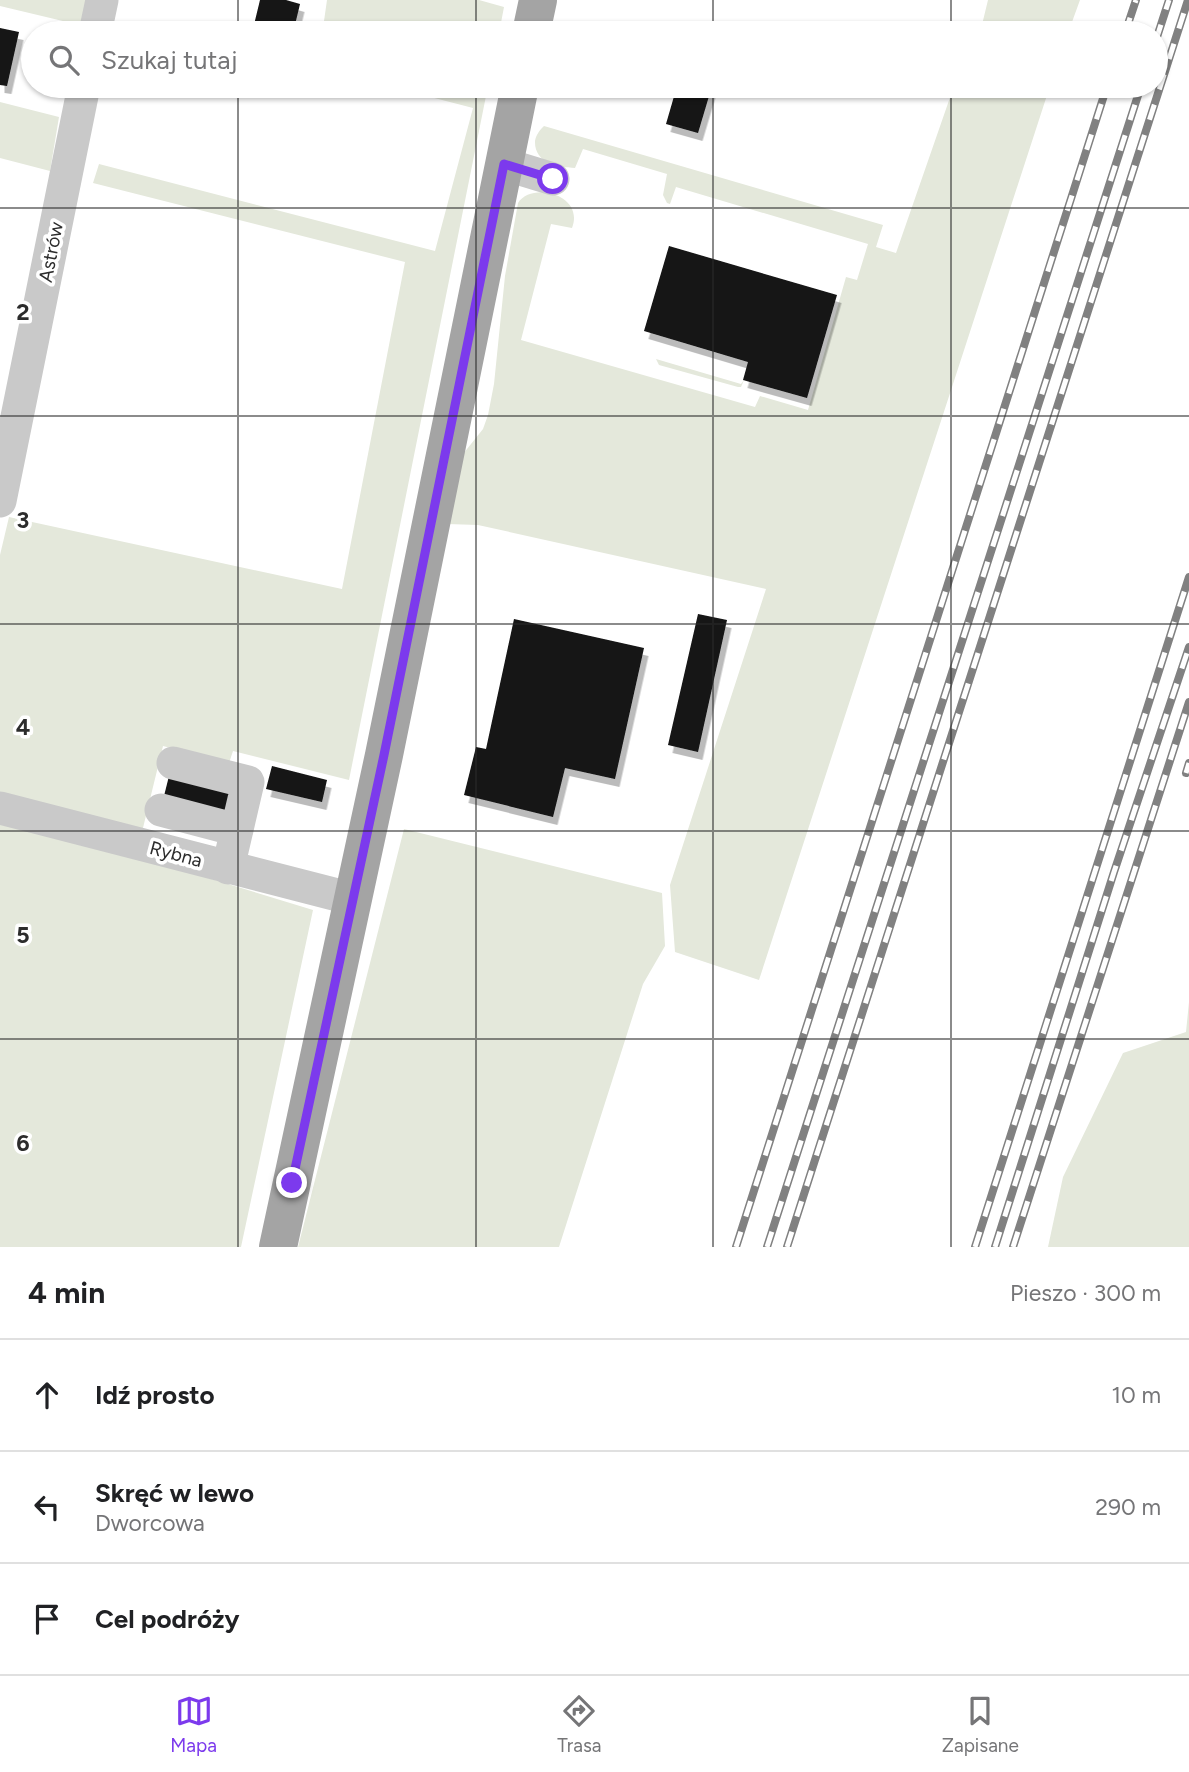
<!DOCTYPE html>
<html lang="pl">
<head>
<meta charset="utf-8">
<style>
  :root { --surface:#fff; --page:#f6f6f6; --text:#202124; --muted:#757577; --line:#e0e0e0; --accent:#7c3aed }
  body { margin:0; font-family:Figtree,sans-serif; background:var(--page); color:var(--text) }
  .stop { position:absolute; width:21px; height:21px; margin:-16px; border:5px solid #7c3aed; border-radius:50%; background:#fff }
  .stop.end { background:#7c3aed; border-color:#fff; box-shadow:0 2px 7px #0008 }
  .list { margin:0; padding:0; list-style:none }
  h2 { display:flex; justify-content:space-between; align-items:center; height:91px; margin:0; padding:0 28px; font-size:30px }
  h2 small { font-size:23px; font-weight:400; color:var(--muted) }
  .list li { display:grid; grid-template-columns:46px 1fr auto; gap:21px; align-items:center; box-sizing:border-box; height:112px; padding:0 28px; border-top:2px solid var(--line) }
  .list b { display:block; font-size:26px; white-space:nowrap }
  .list p { margin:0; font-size:23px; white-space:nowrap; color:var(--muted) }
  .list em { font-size:23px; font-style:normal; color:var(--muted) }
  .icon { flex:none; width:38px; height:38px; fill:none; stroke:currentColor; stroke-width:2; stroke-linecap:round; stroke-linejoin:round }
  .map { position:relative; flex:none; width:1189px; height:1247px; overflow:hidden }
  .search { position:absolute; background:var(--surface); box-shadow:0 2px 5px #0004; left:21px; right:21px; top:21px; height:77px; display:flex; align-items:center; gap:18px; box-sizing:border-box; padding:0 24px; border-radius:38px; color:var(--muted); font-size:26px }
  .sheet { height:427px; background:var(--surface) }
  nav { display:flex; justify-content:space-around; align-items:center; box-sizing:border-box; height:98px; border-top:2px solid var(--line); background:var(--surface); font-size:19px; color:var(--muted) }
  nav a { display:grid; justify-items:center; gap:4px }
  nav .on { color:var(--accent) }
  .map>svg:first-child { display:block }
</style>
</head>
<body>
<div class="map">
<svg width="1189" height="1247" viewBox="0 0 1189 1247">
  <defs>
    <filter id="shadow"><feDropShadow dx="4.5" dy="8" stdDeviation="0" flood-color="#0004"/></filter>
  </defs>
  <rect width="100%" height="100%" fill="#fff"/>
  <path fill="#e4e8db" d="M 0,0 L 91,0 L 88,27 L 0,6 Z
    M 327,0 L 479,0 L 504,7 L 499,33 L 317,33 L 324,21 Z
    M 988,0 L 1080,0 L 1068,33 L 980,33 Z
    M 388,86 L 488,86 L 349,780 L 233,751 L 229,763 L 163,746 L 142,832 L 0,797 L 0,555 L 9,517 L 342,589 L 405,262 L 93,183 L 99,164 L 435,251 L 473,108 Z
    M 954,86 L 1050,86 L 759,980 L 675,952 L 670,885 L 766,589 L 478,525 L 447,524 L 463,454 L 483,429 L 488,415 L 494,384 L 505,276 L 518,203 C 532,181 585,195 572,228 L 551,224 L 521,340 L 755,407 L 760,396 L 808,410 L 846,277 L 857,280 L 868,244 L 676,187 L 670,204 L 667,203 L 663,195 L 667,174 L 583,149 L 575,168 C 558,168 534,163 535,141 C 536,135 539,131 544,126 L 883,225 L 876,247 L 896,253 Z
    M 0,102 L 59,117 L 50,171 L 0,158 Z
    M 656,359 L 741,384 L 744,380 L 741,387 L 738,387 L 659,365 Z
    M 0,824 L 169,866 L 313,910 L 241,1247 L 0,1247 Z
    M 404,829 L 662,893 L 665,946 L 643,984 L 559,1247 L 298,1247 Z
    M 1189,1002 L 1189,1247 L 1048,1247 L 1063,1177 L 1123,1053 L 1186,1032 Z"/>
  <path fill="#131313" filter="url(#shadow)" d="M 260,0 L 286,0 L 300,4 L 293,33 L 252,33 Z
    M 0,28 L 19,32 L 7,86 L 0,85 Z
    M 677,86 L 712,86 L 698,133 L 666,124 Z
    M 669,246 L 837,295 L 807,398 L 743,380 L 748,362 L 644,331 Z
    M 698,614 L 727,620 L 698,752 L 668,745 Z
    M 514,619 L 644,648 L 615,779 L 565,768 L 553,817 L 464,795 L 476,747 L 486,749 Z
    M 272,766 L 327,780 L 322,802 L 266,789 Z
    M 170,772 L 233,788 L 227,812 L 164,796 Z"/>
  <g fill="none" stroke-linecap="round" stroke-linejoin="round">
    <path stroke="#c9c9c9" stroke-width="33" d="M 95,33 L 102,0
      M 504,164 L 553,179
      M 0,501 L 84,86
      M 173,763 L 248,782 L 228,868
      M 0,808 L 353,899
      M 161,810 L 237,830"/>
    <path stroke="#a4a4a4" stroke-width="38" d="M 531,33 L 538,0
      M 278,1247 L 384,755 L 520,86"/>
    <g stroke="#818181" stroke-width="8">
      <path id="rail" d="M 1125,33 L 1136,0
        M 1156,40 L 1169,0
        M 1186,773 L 1189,763
        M 736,1247 L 1107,86
        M 767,1247 L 1141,86
        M 787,1247 L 1188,0
        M 975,1247 L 1189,577
        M 995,1247 L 1114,872 L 1189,647
        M 1013,1247 L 1189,702"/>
    </g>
    <use href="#rail" stroke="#fff" stroke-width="5" stroke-dasharray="16" stroke-linecap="butt"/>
  </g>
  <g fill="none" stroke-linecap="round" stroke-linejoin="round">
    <path stroke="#7c3aed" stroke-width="9" d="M 292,1183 L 384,755 L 504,164 L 553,179"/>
  </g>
  <path fill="none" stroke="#2c2c2c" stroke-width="2" stroke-opacity="0.55" d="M 238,0 L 238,33M 476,0 L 476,33M 713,0 L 713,33M 951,0 L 951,33M 238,86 L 238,1247M 476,86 L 476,1247M 713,86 L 713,1247M 951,86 L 951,1247M 0,208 L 1189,208M 0,416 L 1189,416M 0,624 L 1189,624M 0,831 L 1189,831M 0,1039 L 1189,1039"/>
  <g text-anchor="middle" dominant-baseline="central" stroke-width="7" stroke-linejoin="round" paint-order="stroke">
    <g font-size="19" fill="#2c2c2c" stroke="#fff">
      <text transform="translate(51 252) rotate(-79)">Astrów</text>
      <text transform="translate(176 854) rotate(15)">Rybna</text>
    </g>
  </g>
  <g font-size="23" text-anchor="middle" font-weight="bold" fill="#2c2c2c" stroke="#fff" stroke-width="7" stroke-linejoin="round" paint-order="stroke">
    <text x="23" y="320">2</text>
    <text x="23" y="528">3</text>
    <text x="23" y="735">4</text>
    <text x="23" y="943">5</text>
    <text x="23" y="1151">6</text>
  </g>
</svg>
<div class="stop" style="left:553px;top:179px"></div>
<div class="stop end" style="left:292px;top:1183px"></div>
<div class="search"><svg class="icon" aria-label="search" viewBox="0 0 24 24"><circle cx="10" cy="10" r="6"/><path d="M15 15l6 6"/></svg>Szukaj tutaj</div>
</div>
<section class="sheet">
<h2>4 min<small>Pieszo · 300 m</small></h2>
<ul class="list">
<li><svg class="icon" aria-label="ahead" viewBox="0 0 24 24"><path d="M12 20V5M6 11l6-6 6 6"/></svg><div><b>Idź prosto</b></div><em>10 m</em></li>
<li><svg class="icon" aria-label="left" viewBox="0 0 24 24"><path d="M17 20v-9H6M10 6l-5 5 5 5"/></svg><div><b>Skręć w lewo</b><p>Dworcowa</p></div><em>290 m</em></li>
<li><svg class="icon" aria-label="arrive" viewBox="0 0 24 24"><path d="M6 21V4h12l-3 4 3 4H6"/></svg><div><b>Cel podróży</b></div></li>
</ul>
</section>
<nav>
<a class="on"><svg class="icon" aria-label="map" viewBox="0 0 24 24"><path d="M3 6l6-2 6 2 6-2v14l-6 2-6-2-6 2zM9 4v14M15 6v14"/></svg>Mapa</a>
<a><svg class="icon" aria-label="directions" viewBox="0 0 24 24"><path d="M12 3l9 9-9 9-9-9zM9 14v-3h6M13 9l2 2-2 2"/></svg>Trasa</a>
<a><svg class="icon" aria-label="saved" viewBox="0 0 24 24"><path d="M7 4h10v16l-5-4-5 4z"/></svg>Zapisane</a>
</nav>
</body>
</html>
